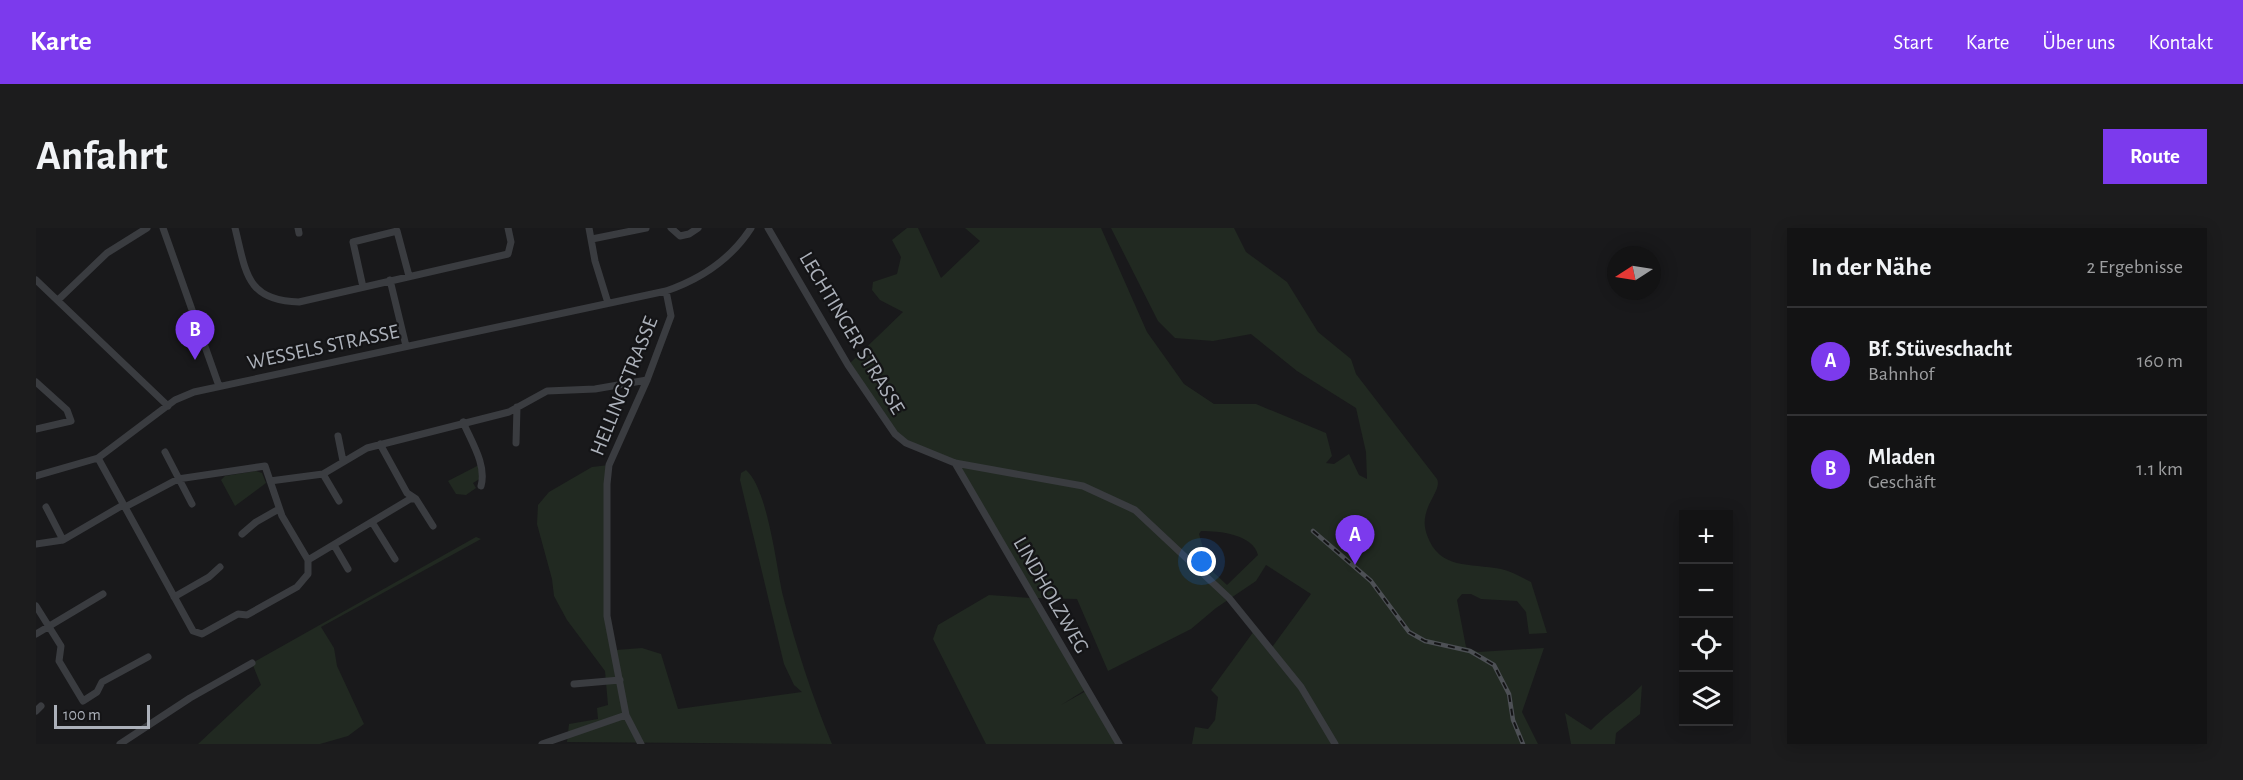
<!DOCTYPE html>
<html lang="de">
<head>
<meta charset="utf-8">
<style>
  :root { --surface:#131314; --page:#1c1c1d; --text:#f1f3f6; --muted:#9d9ea0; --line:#323234; --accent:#7c3aed }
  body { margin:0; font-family:"Alegreya Sans",sans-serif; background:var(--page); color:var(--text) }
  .controls { position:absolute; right:18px; bottom:18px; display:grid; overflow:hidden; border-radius:0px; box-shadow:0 3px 15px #0003 }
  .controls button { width:54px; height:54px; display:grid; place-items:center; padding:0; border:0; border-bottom:2px solid var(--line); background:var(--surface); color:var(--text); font:30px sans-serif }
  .compass { position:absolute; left:1571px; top:18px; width:54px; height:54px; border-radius:50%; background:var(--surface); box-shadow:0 3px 15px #0003; rotate:258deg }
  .scale { position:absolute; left:18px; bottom:15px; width:96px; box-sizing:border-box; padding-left:6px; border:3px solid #acb1ba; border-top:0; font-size:16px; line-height:21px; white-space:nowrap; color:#acb1ba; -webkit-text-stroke:4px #141416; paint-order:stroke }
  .you { position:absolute; left:1166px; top:334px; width:21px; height:21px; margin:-15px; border:4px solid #fff; border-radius:50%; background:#1a73e8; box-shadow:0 0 0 9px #1a73e833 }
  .badge { display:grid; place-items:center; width:39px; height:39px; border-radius:50%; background:var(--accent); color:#fff; font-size:20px; font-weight:700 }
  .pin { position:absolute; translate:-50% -50px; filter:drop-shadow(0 2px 3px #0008) }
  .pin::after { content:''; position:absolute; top:32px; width:21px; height:18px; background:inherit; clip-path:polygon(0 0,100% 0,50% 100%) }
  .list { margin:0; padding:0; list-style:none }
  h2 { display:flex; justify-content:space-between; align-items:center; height:78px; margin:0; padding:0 24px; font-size:26px }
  h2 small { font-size:20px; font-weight:400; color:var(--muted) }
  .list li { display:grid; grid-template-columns:39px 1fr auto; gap:18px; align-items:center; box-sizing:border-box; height:108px; padding:0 24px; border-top:2px solid var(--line) }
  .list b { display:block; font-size:22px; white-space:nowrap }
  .list p { margin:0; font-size:20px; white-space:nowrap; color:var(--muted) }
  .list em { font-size:20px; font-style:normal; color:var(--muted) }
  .icon { flex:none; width:33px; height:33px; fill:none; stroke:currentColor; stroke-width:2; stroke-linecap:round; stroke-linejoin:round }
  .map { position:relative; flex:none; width:1715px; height:516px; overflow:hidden; border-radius:0px }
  header { display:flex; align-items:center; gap:36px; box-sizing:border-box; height:84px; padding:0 30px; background:var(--accent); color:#fff }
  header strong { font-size:28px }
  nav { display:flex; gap:33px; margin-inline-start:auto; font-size:21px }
  .intro { display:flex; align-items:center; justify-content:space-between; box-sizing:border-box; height:144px; padding:0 36px }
  h1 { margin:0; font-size:42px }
  .button { padding:15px 27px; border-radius:0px; background:var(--accent); color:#fff; font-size:21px; font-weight:700 }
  main { display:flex; gap:36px; padding:0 36px }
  aside { flex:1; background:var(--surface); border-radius:0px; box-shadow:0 3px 15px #0003 }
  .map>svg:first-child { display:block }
</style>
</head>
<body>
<header>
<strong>Karte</strong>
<nav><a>Start</a><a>Karte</a><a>Über uns</a><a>Kontakt</a></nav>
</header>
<div class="intro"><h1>Anfahrt</h1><a class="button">Route</a></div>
<main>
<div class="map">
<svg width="1715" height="516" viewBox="0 0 1715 516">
  <rect width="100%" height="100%" fill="#19191b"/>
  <path fill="#212921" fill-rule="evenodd" d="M 871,0 L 882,0 L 905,50 L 944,13 L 929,0 L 1065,0 L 1111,104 L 1148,156 L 1178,176 L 1220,176 L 1290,205 L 1296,228 L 1290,235 L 1298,236 L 1313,226 L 1323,247 L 1331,251 L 1330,224 L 1320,180 L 1261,143 L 1215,106 L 1177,113 L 1139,110 L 1122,93 L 1075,0 L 1198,0 L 1210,24 L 1251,54 L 1282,104 L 1315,131 L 1320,146 L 1401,251 C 1407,264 1381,280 1391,307 C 1403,342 1434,335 1465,341 C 1475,343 1485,349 1495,354 L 1511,405 L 1493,406 L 1490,384 L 1481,373 L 1445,371 L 1435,366 L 1426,366 L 1421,372 L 1430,419 L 1442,424 L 1508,420 L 1486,484 L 1502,516 L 1156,516 L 1159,499 L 1172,501 L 1179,492 L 1182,469 L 1175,462 L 1218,403 L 1234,422 L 1275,366 L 1230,337 L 1220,353 L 1180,380 L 1155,401 L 1072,443 L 1041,371 L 1000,370 L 919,235 L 859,206 L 812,137 L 867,84 L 844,72 L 836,62 L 837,54 L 861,46 L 865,29 L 856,12 ZM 1165,303 C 1183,303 1217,306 1222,327 L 1191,357 L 1173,340 L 1163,306 Z
    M 443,237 L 445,250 L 437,255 L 440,260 L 430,267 L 420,266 L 412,253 Z
    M 573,237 L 570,369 L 580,422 L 606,420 L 625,426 L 642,481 L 766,464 L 758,457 L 748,436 L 704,252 L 705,245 L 710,242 C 732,261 740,338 747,368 C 760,419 776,468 796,516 L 531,514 L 533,496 L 562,491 L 561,480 L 572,477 L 569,443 L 531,392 L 518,368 L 516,351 L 501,296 L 502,277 L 513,264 L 556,239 Z
    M 220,243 L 226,245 L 230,255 L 199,278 L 185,252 L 189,248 Z
    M 440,309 L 445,311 L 285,399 L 298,420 L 301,438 L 328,496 L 312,508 L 284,516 L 162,516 L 225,457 L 216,435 Z
    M 953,367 L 995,370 L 1049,462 L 1025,477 L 1050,463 L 1080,516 L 950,516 L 897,411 L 902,397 Z
    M 1606,457 L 1604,486 L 1580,505 L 1579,516 L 1535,516 L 1529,485 L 1555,502 C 1571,485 1590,474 1606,457 Z"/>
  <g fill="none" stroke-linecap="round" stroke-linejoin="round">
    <path stroke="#3a3c40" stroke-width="7" d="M 127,0 L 183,158
      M 199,0 C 210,44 210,73 263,74 L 472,26 L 475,14 L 472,0
      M 262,0 L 263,5
      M 553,0 L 559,33 L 572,75
      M 635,0 L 644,8 L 653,6 L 662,0
      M 732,0 L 812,137 L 859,206 L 870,215 L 919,235 L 1047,258 L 1099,282 L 1193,370 L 1265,459 L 1299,516
      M 556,11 L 610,0
      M 0,52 L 132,178
      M 354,52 L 370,118
      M 327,59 L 317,14 L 361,3 L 373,48
      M 22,72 L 71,25 L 111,0
      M 0,154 L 31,182 L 35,193 L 0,201
      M 427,194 C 435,213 451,237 445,258
      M 302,208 L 307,233
      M 480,215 L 481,179
      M 129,224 L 156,276
      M 62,230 L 157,403 L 166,406 L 202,386 L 211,387 L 261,359 L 272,346 L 272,332 L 246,288 L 229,238 L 142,251 L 89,279
      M 919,235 L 1083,516
      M 287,246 L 303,273
      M 0,248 L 62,230 L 139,172 L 158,164 L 630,63 C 665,51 695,31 715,0
      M 234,253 L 287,246 L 331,220 L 473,184 L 511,163 L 559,161 L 611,152
      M 380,271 L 397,298
      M 10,279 L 27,312
      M 336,294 L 359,331
      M 206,306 L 220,294 L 243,281
      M 0,316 L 27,312 L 87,277
      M 298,317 L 312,341
      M 272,332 L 374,271 L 380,271 L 371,265 L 344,216
      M 138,369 L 173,349 L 184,339
      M 0,378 L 25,418 L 23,433 L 47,473 L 61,464 L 66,454 L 112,429
      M 0,406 L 67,366
      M 538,456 L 584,452
      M 0,483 L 5,478
      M 84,516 L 154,470 L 216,435
      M 506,516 L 590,487
      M 605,516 L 590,487 L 571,388 L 571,256 L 573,237 L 611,152 L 635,88 L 630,63"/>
    <g stroke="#4d5055" stroke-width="4.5">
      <path id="rail" d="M 1277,303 L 1335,353 L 1373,404 L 1389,413 L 1434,423 L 1458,437 L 1473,466 L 1477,492 L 1487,516"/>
    </g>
    <use href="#rail" stroke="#141416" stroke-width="2" stroke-dasharray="7" stroke-linecap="butt"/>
  </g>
  <g text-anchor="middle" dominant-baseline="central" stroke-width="4.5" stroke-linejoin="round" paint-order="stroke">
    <g font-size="21" fill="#acb1ba" stroke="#141416">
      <text transform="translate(816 105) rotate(59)">LECHTINGER STRASSE</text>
      <text transform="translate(287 119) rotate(-12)">WESSELS STRASSE</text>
      <text transform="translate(588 158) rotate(-68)">HELLINGSTRASSE</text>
      <text transform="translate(1015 367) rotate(60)">LINDHOLZWEG</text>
    </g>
  </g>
</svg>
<div class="controls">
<button>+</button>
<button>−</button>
<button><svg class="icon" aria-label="locate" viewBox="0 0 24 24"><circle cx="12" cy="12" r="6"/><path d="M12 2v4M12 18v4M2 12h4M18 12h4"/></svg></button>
<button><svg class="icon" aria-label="layers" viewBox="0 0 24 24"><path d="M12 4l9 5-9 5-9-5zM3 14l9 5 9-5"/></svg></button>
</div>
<svg class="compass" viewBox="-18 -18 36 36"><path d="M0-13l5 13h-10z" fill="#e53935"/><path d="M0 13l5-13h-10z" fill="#9d9ea0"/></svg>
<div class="scale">100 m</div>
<div class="you"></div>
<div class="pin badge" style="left:1319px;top:337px">A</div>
<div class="pin badge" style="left:159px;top:132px">B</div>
</div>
<aside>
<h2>In der Nähe<small>2 Ergebnisse</small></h2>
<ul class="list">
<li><span class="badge">A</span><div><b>Bf. Stüveschacht</b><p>Bahnhof</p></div><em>160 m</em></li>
<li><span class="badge">B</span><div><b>Mladen</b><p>Geschäft</p></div><em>1.1 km</em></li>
</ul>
</aside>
</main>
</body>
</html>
